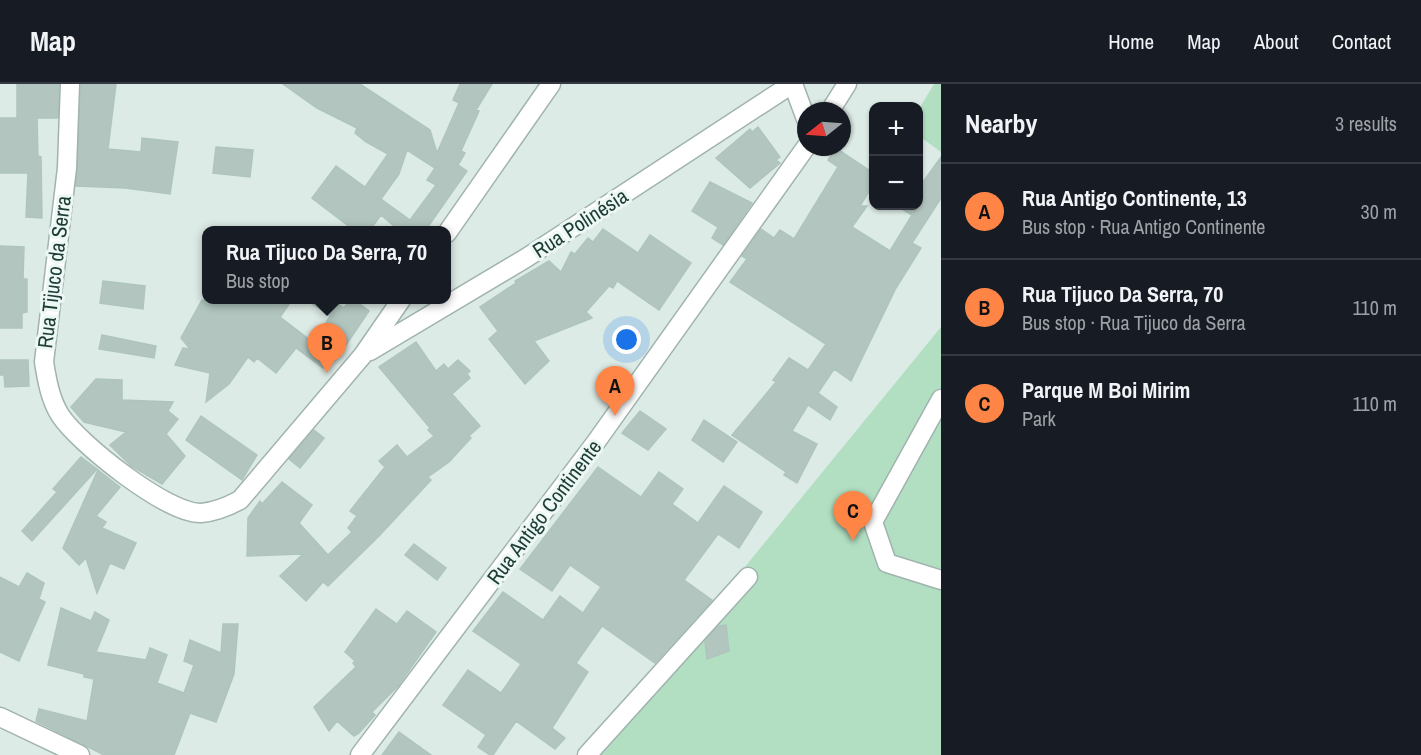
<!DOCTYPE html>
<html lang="en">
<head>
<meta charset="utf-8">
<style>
  :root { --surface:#171b24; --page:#20242c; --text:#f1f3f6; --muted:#9ea1a6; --line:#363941; --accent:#ff8546 }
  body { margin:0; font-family:"Archivo Narrow",sans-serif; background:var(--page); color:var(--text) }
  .controls { position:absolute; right:18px; top:18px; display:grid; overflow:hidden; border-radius:12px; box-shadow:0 2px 4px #0004 }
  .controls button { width:54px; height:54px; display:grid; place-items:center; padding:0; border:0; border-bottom:2px solid var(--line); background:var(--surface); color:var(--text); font:30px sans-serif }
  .compass { position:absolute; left:797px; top:18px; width:54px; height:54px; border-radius:50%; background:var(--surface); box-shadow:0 2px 4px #0004; rotate:253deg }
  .you { position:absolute; left:627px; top:256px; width:21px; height:21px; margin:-15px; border:4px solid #fff; border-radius:50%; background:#1a73e8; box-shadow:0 0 0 9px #1a73e833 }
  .badge { display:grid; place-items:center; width:39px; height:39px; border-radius:50%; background:var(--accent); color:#111; font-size:20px; font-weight:700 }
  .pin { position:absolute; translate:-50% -50px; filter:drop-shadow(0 2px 3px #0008) }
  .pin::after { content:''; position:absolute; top:32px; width:21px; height:18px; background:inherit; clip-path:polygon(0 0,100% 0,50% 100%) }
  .popup { position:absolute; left:202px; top:142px; width:249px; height:78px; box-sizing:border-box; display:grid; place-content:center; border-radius:12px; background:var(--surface); filter:drop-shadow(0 2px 4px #0005); font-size:20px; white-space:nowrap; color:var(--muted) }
  .popup b { font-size:22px; color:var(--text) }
  .popup::after { content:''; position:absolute; left:50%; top:100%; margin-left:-12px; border:12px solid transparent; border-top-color:var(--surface) }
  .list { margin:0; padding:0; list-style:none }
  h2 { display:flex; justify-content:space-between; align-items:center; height:78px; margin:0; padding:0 24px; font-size:26px }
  h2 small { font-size:20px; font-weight:400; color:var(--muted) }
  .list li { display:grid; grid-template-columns:39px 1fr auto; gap:18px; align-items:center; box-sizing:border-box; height:96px; padding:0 24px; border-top:2px solid var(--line) }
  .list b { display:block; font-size:22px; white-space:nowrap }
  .list p { margin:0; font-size:20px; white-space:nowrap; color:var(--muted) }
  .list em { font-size:20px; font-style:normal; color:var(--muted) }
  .map { position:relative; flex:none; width:941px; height:671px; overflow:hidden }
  header { display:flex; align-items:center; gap:36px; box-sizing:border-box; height:84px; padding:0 30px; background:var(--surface); border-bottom:2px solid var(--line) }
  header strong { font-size:28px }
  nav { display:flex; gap:33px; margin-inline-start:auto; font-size:21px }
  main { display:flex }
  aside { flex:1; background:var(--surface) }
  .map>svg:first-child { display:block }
</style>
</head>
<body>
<header>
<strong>Map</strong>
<nav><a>Home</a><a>Map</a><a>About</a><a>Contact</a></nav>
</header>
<main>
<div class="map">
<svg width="941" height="671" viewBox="0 0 941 671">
  <rect width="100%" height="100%" fill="#ddebe6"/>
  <path fill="#b2dfc2" d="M 934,0 L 941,0 L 941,68 L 919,52 L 919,25 Z
    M 941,243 L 941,671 L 591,671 Z"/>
  <path fill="#b2c6bf" stroke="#aec5be" stroke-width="1.5" fill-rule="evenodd" d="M 17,0 L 59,0 L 58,34 L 37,34 L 38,72 L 41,73 L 42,134 L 26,133 L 28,89 L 0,89 L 0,34 L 17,34 Z
    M 81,0 L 116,0 L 108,65 L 141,68 L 142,54 L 178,58 L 170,110 L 125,104 L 76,102 Z
    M 283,0 L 360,0 L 430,46 L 437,69 L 459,19 L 453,16 L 460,0 L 492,0 L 476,26 L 479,27 L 461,67 L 465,69 L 458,81 L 467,87 L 425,147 L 400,147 L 381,131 L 369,147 L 355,147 L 312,114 L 336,82 L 365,103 L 388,70 L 366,58 L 355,49 L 357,44 L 317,24 ZM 407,66 L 435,84 L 427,96 L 436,101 L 410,136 L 381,115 L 399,90 Z
    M 758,43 L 780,73 L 776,76 L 780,79 L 750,104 L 716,74 L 750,45 L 752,48 Z
    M 216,63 L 253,66 L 250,93 L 213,89 Z
    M 836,64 L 873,89 L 873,101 L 860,122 L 867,122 L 852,143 L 890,167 L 912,131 L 897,122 L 918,122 L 918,105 L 941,73 L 941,114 L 912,159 L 921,164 L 896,204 L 851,297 L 834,285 L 818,309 L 837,323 L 830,336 L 808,321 L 792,347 L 817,360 L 797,399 L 784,391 L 786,388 L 732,351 L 776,298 L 773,296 L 789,274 L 808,286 L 826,260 L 730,198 L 747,175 L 742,172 L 761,145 L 774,154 L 780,146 L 794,155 L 838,83 L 828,76 Z
    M 710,98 L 752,119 L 723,161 L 712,154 L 718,143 L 692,127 Z
    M 603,145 L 638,169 L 650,151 L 691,179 L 659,226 L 617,197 L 613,204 L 609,202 L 586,228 L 592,234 L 534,257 L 549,277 L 525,300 L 489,255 L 498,247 L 480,223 L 516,199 L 515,197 L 549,177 L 561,188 L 571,168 L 575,170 L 588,154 L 593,158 Z
    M 0,162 L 24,163 L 23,195 L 27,195 L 27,228 L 22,229 L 22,244 L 0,244 Z
    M 103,197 L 145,202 L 143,225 L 100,219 Z
    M 202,216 L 292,216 L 280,233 L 314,259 L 330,232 L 307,216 L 332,216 L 344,224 L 350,216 L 354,216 L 369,227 L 340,270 L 336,267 L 323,284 L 296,264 L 276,289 L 257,274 L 254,278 L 248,273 L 229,300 L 206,318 L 210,289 L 175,281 L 183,264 L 190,265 L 181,254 Z
    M 102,251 L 156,262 L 154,274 L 99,265 Z
    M 416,258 L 436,287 L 444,280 L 448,285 L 458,276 L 470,287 L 467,290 L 470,294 L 452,310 L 480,342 L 469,352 L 471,354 L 449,378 L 428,393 L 431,396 L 379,452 L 328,502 L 323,498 L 306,517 L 280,492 L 303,470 L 247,472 L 248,434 L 260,417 L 262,420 L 282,398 L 312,421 L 299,439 L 328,471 L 352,448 L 348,444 L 357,432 L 350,427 L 385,383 L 379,377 L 397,361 L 407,373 L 434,352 L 428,346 L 430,344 L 379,283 Z
    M 0,276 L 28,276 L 29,302 L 5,303 L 4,291 L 0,291 Z
    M 96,295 L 122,296 L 122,316 L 173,318 L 168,327 L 178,335 L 166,350 L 185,372 L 162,400 L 131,382 L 110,361 L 126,348 L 84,338 L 71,323 Z
    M 640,327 L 666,345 L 648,366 L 622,349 Z
    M 201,332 L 257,371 L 242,396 L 186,356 Z
    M 704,336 L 737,358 L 723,378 L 692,356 Z
    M 314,346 L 324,354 L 300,384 L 289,375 Z
    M 81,373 L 97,385 L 32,457 L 22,447 L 57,408 L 53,405 Z
    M 598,383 L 641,413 L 659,388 L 683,405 L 672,420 L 698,439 L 724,402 L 762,428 L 739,464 L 718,450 L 684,496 L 712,516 L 655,579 L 602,542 L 576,579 L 588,588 L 552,644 L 565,654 L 555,665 L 516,637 L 493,671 L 490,671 L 478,663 L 486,651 L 443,621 L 468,586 L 501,609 L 521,580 L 473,547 L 503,508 L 543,536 L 560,512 L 583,529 L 601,503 L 570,481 L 552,507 L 520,485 Z
    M 98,386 L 120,403 L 96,432 L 106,438 L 102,444 L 136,459 L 124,485 L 110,479 L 97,509 L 86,474 L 79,481 L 63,464 Z
    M 414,460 L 446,484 L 437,496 L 405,471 Z
    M 27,489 L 44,499 L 39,515 L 45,518 L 19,577 L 0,568 L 0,493 L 19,503 Z
    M 61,524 L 91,537 L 95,528 L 109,536 L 96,568 L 146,576 L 150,564 L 167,571 L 157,599 L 184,609 L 194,581 L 184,577 L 190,556 L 221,569 L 223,540 L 238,540 L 234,590 L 216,638 L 190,629 L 174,671 L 104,671 L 36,637 L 39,625 L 87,637 L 94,595 L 84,593 L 84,590 L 48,581 Z
    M 376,525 L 397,540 L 407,527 L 436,548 L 398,602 L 372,628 L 375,631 L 359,649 L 354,652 L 337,637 L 329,647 L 314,623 L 356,583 L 353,579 L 355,577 L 345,568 Z
    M 726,541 L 729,567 L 707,575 L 705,557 L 719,542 Z
    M 399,648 L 431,671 L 382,671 Z"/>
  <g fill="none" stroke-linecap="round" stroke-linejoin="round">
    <g stroke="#a0b3ae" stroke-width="21">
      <path id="minor" d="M 70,0 L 67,84 L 44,278 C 47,296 50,315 60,331 C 78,359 167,430 201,429 C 215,428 227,423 240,416 L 363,271 L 401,216
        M 793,0 L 806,35
        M 830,27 L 847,0
        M 447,149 L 551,0
        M 370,267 L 526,174 L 792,0
        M 941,315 L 873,438 L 887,479 L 941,496
        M 0,633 L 80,671
        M 360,671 L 596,358 L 806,63
        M 587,671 L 748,493"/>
    </g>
    <use href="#minor" stroke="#fff" stroke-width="18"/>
  </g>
  <g text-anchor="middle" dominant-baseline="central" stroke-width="6" stroke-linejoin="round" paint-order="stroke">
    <g font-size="21" fill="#1d3c36" stroke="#edf7f3">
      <text transform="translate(580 139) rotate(-33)">Rua Polinésia</text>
      <text transform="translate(54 188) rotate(-83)">Rua Tijuco da Serra</text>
      <text transform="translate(544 428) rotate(-53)">Rua Antigo Continente</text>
    </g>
  </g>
</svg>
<div class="controls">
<button>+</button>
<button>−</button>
</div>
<svg class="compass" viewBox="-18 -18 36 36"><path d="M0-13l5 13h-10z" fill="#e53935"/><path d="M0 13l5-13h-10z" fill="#9ea1a6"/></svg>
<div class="you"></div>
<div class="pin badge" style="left:615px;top:332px">A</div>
<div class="pin badge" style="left:327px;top:289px">B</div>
<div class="popup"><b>Rua Tijuco Da Serra, 70</b>Bus stop</div>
<div class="pin badge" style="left:853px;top:457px">C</div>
</div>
<aside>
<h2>Nearby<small>3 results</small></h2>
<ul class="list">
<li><span class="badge">A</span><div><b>Rua Antigo Continente, 13</b><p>Bus stop · Rua Antigo Continente</p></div><em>30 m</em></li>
<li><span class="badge">B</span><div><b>Rua Tijuco Da Serra, 70</b><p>Bus stop · Rua Tijuco da Serra</p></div><em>110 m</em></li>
<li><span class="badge">C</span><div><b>Parque M Boi Mirim</b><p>Park</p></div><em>110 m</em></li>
</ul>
</aside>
</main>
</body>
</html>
